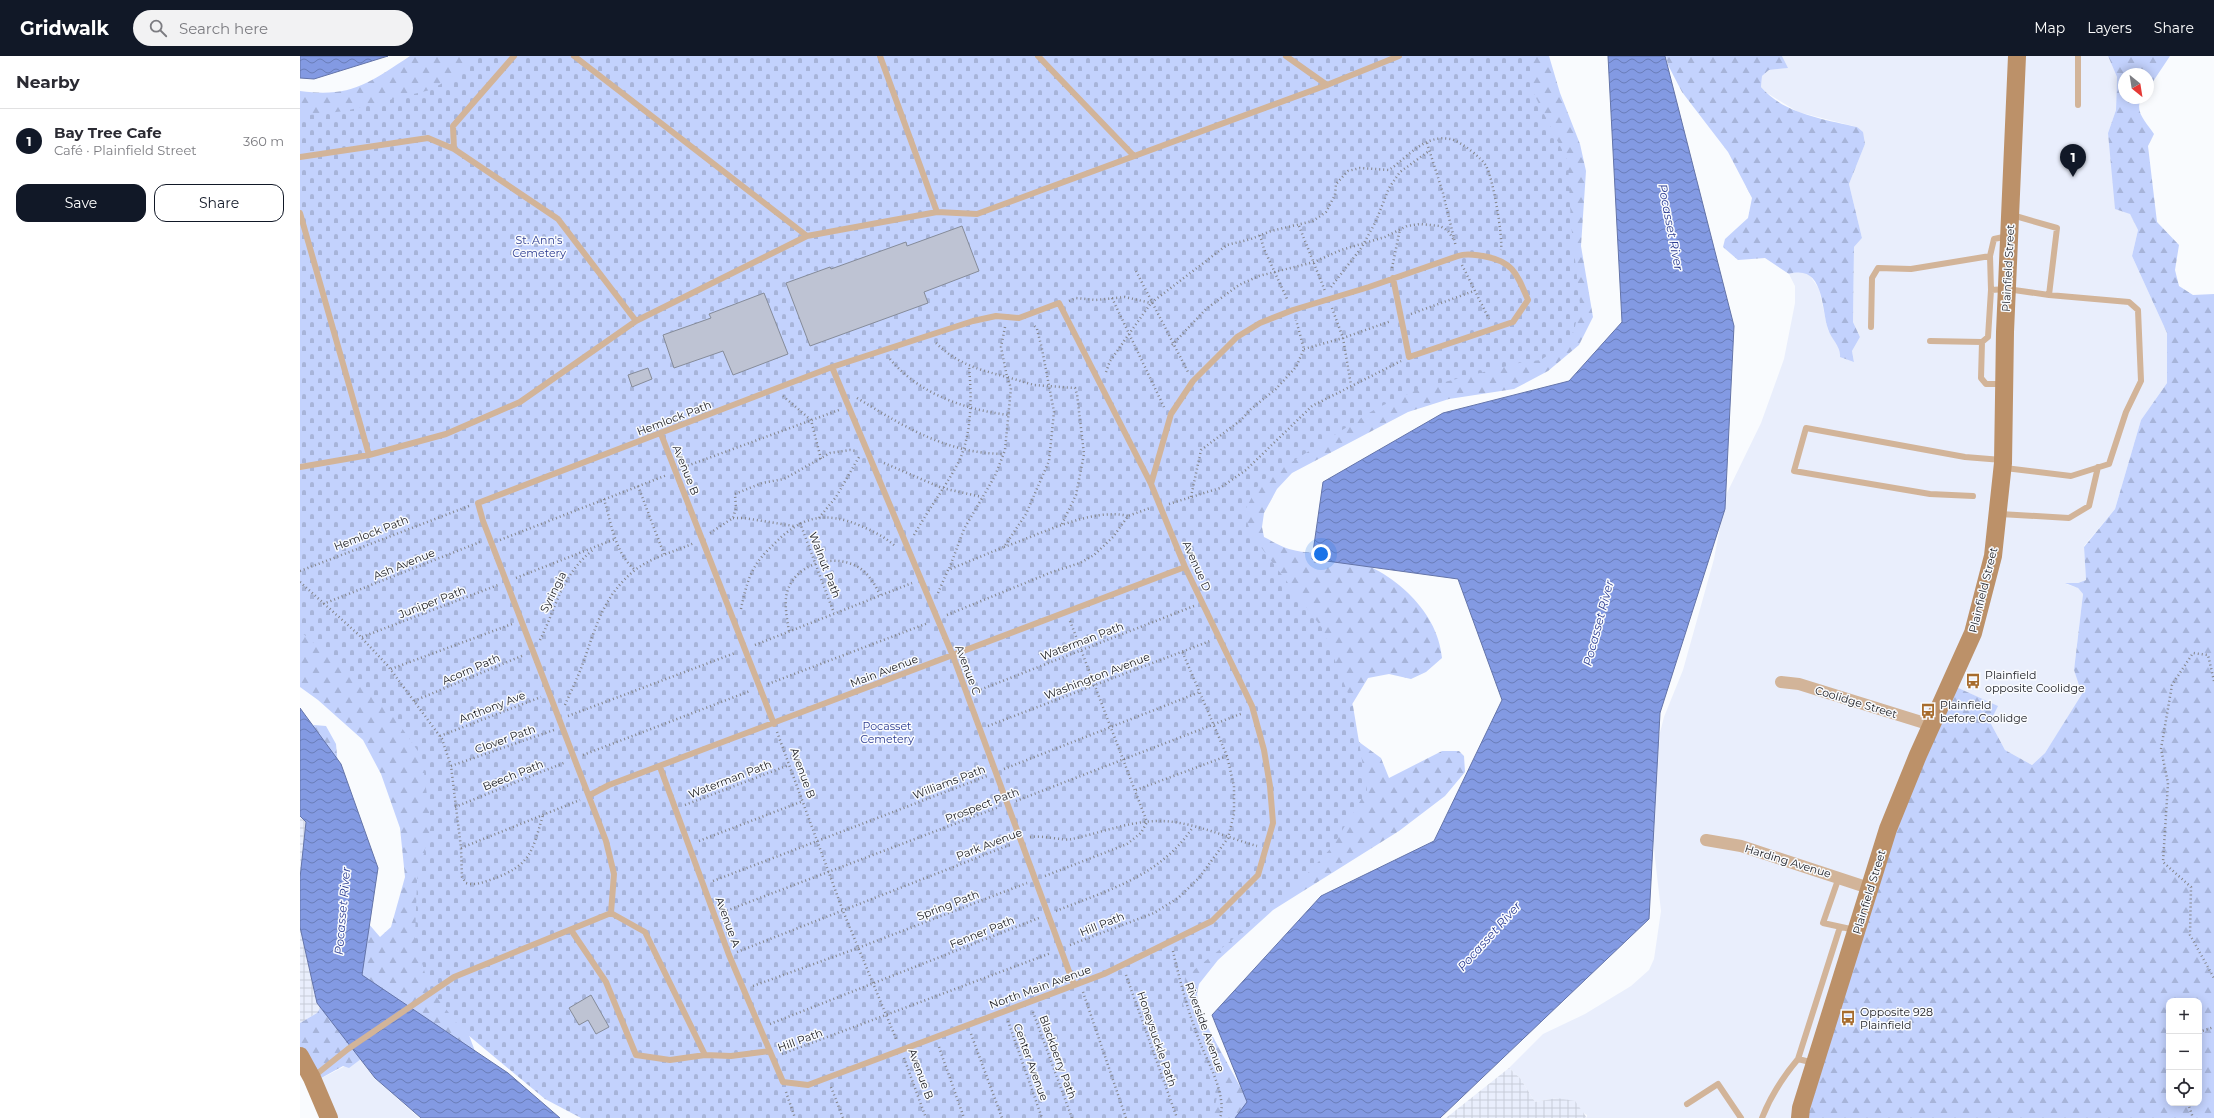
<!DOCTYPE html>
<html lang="en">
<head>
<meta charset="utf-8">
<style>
  :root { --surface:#fff; --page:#f2f2f3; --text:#2b2b33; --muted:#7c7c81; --line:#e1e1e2; --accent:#111827 }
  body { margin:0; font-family:Montserrat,sans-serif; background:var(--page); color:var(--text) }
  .controls { position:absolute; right:12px; bottom:12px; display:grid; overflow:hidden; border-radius:8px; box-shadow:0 2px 10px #0003 }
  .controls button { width:36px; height:36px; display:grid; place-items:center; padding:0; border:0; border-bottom:1px solid var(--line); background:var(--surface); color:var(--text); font:20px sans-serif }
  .compass { position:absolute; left:1818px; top:12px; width:36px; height:36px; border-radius:50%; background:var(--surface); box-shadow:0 2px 10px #0003; rotate:150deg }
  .you { position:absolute; left:1021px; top:498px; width:14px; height:14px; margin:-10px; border:3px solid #fff; border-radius:50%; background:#1a73e8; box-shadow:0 0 0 6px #1a73e833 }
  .badge { display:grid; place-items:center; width:26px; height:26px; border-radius:50%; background:var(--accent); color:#fff; font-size:13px; font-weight:700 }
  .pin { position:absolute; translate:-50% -33px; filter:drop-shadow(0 1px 2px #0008) }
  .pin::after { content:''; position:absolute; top:21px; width:14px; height:12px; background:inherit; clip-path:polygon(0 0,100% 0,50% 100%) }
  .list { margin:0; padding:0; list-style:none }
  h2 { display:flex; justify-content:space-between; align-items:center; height:52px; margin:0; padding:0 16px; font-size:17px }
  h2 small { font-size:13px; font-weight:400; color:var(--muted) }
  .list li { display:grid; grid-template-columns:26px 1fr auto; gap:12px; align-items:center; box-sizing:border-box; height:64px; padding:0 16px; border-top:1px solid var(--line) }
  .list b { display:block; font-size:15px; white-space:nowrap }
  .list p { margin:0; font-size:13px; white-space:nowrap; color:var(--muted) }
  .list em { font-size:13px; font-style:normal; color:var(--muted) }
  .actions { display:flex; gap:8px; padding:12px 16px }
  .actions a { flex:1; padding:9px 0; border:1px solid var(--accent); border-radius:12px; text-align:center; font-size:14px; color:var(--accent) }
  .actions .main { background:var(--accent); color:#fff }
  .icon { flex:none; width:22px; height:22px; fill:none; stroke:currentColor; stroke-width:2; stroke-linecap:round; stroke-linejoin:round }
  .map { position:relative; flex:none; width:1914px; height:1062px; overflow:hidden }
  header { display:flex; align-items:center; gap:24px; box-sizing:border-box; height:56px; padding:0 20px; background:var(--accent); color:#fff }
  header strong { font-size:19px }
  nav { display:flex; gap:22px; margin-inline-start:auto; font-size:14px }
  .search { width:280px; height:36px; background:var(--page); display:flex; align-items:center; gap:10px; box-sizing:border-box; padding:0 14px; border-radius:22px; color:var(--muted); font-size:15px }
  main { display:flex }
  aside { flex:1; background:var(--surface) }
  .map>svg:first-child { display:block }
</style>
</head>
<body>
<header>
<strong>Gridwalk</strong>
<div class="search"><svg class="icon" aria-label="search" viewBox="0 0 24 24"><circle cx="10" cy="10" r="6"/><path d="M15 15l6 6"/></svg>Search here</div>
<nav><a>Map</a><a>Layers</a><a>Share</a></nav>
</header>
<main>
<aside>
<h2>Nearby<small></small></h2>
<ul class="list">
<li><span class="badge">1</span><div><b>Bay Tree Cafe</b><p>Café · Plainfield Street</p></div><em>360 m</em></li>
</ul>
<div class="actions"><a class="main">Save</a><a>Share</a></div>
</aside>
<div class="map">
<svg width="1914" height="1062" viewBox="0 0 1914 1062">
  <defs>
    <pattern id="industrial-grid" width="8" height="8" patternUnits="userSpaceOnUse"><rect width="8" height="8" fill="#e9eefc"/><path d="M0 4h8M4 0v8" fill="none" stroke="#c7ccd8"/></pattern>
    <pattern id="forest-firs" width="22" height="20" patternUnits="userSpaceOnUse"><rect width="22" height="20" fill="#c3d2fd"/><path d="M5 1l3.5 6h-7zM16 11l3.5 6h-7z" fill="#a7b4d9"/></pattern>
    <pattern id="cemetery-stones" width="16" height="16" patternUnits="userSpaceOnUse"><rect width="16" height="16" fill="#c3d2fd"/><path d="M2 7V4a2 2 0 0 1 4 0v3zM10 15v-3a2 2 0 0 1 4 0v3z" fill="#a7b4d9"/></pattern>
    <pattern id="water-waves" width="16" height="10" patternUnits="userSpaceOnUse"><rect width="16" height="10" fill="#839ae3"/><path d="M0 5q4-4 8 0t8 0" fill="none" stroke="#6a7db8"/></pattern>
  </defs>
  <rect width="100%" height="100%" fill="#f9fbfe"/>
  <path fill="#e9eefc" d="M 1482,0 L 1808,0 L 1817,21 L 1816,54 L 1808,77 L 1830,158 L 1838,174 L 1832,200 L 1867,277 L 1867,327 L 1841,364 L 1815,453 L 1784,490 L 1786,524 L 1778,527 L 1766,528 L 1778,532 L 1783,538 L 1774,614 L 1783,638 L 1745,697 L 1732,709 L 1705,694 L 1690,666 L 1697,650 L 1654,630 L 1501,1062 L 1287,1062 L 1287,1059 L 1257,1042 L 1235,1046 L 1220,1022 L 1209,1012 L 1243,978 L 1285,958 L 1331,930 L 1349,914 L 1354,903 L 1361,855 L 1350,758 L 1353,704 L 1364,661 L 1383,614 L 1414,503 L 1426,439 L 1461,367 L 1484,303 L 1495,247 L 1495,230 L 1489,218 L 1499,215 L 1509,218 L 1519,233 L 1528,274 L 1541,295 L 1554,305 L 1552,295 L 1560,281 L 1553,266 L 1554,191 L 1562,182 L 1549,128 L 1565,88 L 1557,71 L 1498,56 L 1467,37 L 1461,31 L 1462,20 L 1469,14 L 1487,12 Z
    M 65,1000 L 84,1030 L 119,1062 L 28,1062 L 14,1026 Z"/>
  <path fill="url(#industrial-grid)" d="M 0,755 L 14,775 L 22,949 L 17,957 L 0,967 Z
    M 1209,1012 L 1220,1022 L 1235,1046 L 1257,1042 L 1275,1045 L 1287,1062 L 1146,1062 Z"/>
  <path fill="url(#forest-firs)" fill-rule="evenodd" d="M 110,0 L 196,0 L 192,6 L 0,100 L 0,35 C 51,42 69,27 110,0 Z
    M 1214,0 L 1249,0 L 1260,37 L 1280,88 L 1286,115 L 1281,190 L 1293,261 L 1279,289 L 1248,315 L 1214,333 L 1149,343 L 1108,356 L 992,417 L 977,433 L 964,457 L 962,471 L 964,481 C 972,485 980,490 989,493 C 1005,498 1024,496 1040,500 C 1087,510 1138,552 1142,602 L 1126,616 L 1111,623 L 1089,618 L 1068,622 L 1045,660 L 1044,675 L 1081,702 L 1089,722 L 1142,695 L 1159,695 L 1164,700 L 1165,716 L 1145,740 L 1099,775 L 973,854 L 918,904 L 899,928 L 897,938 L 901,959 L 948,1045 L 945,1062 L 822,1062 L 925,462 Z
    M 1366,0 L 1482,0 L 1488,12 L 1469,14 L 1462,20 L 1461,31 C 1484,58 1524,63 1557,71 L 1563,76 L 1565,88 L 1549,128 L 1562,182 L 1554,191 L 1553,266 L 1560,281 L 1552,295 L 1554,306 L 1540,301 C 1541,290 1531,283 1528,273 C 1521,251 1524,208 1489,218 L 1465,202 L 1438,204 L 1423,191 L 1425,183 L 1448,162 L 1452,142 L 1428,96 L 1382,36 L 1368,9 Z
    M 1808,0 L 1870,0 L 1848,33 L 1848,18 L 1824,18 L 1824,42 L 1842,42 C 1833,55 1847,67 1854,78 L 1848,90 L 1857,166 L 1879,189 L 1875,214 L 1879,230 L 1893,239 L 1914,238 L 1914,1062 L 1501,1062 L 1572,823 L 1654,630 L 1698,650 L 1690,666 L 1705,694 L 1732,709 L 1745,697 L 1782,638 L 1774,614 L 1783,538 L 1778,532 L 1765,527 L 1778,527 L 1786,524 L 1784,491 L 1815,453 L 1841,364 L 1867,327 L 1867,277 L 1832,200 L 1838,174 L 1830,158 L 1815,153 L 1808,77 L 1816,54 L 1817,21 ZM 1869,945 L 1899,945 L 1899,1047 L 1869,1047 Z
    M 0,552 L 35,583 L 124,695 L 167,974 L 181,1011 L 65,1000 L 49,1012 L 43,1010 L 14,1026 L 0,1001 L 0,967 L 17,957 L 22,949 L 14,775 L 0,755 L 5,678 L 14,669 L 26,670 L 36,688 L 50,846 L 80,881 L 91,871 L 105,821 L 100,772 L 81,718 L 63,684 L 18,644 L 0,631 Z"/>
  <path fill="url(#cemetery-stones)" d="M 175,0 L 1230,0 L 1231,32 L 1268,106 L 1271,168 L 1280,248 L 1274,275 L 1262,289 L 1241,304 L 1223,306 L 1121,332 L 1077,352 L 960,426 L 944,456 L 951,478 L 1022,572 L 1053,650 L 1067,734 L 1032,791 L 984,843 L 885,921 L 883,948 L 917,1041 L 912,1062 L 281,1062 L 245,1043 L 162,974 L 129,931 L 115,883 L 117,824 L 131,770 L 122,701 L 88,652 L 0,575 L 0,60 L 45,55 L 130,34 L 157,19 Z"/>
  <path fill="url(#water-waves)" stroke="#6474a9" d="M 0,0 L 88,0 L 14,23 L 0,22 Z
    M 1308,0 L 1365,0 L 1434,270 L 1425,453 L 1360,657 L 1349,863 L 1140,1062 L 935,1062 L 947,1046 L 912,959 L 1021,840 L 1134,785 L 1202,644 L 1158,523 L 1012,503 L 1023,426 L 1143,357 L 1269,325 L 1322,266 Z
    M 0,652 L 41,708 L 78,812 L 62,919 L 208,1017 L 260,1062 L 121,1062 L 75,1022 L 17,947 L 0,871 L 0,822 L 6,766 L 0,760 Z"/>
  <path fill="#bec3d3" stroke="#858b99" d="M 662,170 L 679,215 L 624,236 L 628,247 L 510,290 L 486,227 L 530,211 L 531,213 L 606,186 L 607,190 Z
    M 464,237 L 488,298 L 433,319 L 423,295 L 374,312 L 363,279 L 411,262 L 409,258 Z
    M 348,312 L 352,323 L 332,331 L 328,319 Z
    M 291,939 L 309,971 L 296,978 L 288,964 L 279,969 L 269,952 Z"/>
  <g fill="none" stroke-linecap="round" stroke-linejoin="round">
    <path stroke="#838489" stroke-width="2.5" stroke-dasharray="1 3" stroke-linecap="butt" d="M 1127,87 L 1143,137 L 1156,191
      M 999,170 L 1025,235
      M 960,179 L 964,193 L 988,245
      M 1162,209 L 1189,263
      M 1092,212 L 1100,173
      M 836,215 L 888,316
      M 1031,231 L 1062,191 L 1076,165 L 1089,132 L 1100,116 L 1129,95
      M 812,242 L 864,351
      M 769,245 L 776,242 L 796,244 L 825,241 L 851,247 L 927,189 L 951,183 L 971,175 L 1013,165 L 1026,156 L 1035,139 L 1036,128 L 1048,115 L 1060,112 L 1089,114 C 1107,102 1124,78 1150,83 C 1159,84 1182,102 1186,110 C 1193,121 1203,181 1201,194
      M 1032,252 L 1043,282 L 1051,329
      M 1111,258 L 1174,235
      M 705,271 L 701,291 L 707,321 L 734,329 L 775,332 L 777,338 L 784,398 L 776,439 L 761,470
      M 636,287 C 657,308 680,314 707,321 L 711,332 L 705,394 L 695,420 L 664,473 L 649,513
      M 872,289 L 906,253 L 939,229 L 959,220 L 1014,206 L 1041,194 L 1085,181 L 1107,170 L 1120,168 L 1140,170 L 1148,175 L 1154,184
      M 1004,293 L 1043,282 L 1091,265
      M 590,303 C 619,338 666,354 709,359
      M 806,316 L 810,305 L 851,247
      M 483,340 L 511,364 L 521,403
      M 557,342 C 605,371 646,397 703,398
      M 584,407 L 642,432 L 682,441
      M 384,411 L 539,354
      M 338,430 L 364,498
      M 891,441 L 901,394 L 941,364 L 951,353 L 976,333 L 996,311 L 1004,293 L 996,264
      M 304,443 C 311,467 315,497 335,514
      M 869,448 L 920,432 L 946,414 L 1012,350 L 1101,305
      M 433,462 L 444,462 L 494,470
      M 519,462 L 536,441 L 559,401
      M 500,467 L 534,557
      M 410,477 L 433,462 L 436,452 L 435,438 L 462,427 L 484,423 L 530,397 L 550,394 L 556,395
      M 614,479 C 627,456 643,434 656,411 C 672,382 672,344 669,311
      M 200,484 L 367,419
      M 704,491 C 739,479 792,451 828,460
      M 0,515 L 169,450
      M 216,522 L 315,483
      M 0,526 L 59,579 L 88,610 L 142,683 L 151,710 L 161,792 L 162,821 L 166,827 C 175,830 184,826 193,823 C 231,809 232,796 243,759
      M 638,537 L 648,514 L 704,491 L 726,458 L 749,405 L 754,356 L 742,293 L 737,273 L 733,268
      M 23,548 L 180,486
      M 441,553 C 444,539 447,525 454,512 C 459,503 466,496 473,489 C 500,461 524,454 561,470 C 573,475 585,481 595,490
      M 647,559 L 752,516 L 780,507 L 794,499 L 813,481 L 828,460 L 850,452
      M 770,565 L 847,766
      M 489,575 C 487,564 485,552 486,541 C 491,509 532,496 558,511 C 568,517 575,528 580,539
      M 62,581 L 198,529
      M 240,584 C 257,550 261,519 294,493
      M 455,589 L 612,527
      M 91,613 L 212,568
      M 1914,625 L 1908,599 L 1893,597 L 1872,629 L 1861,693 L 1868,727 L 1863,806 L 1891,831 L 1890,879 L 1914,922
      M 468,628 L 628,567
      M 677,635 L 894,550
      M 114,645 L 224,599
      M 265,649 C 271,635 278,621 283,607 C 296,571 303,540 335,514 C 352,501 374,496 394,487
      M 268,660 L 435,597
      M 688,670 L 910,585
      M 477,676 L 543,855 L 597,985
      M 140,680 L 241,641
      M 283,699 L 450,635
      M 151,710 L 254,674
      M 704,713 L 900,636
      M 836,734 L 927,700
      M 716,745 L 943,657
      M 385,749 L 489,709
      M 155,751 L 266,706
      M 730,781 C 744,779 762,785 772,783 C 800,777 827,766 856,765 C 889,764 925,781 957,790
      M 399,785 L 503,745
      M 161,792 L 280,744
      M 745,820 L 827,788 L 841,777 L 847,766
      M 413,825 L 687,720
      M 756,855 C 808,834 861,820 893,771
      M 423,856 L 699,751
      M 770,889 L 854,857 L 878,842 L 899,822 L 928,782 L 934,758 L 934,730 L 927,700 L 882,595
      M 873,895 C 880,926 889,959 901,989 C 909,1008 927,1041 920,1062
      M 437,896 L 712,788
      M 826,919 L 877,1062
      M 453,930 L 558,892 L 727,827
      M 783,936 L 826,1062
      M 733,956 L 772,1062
      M 708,965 L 742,1062
      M 470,968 L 739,862
      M 1899,976 L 1914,971
      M 671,978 L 702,1062
      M 639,991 L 664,1062
      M 482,998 L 751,897
      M 604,1002 L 626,1062
      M 531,1031 L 543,1062
      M 486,1036 L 495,1062
      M 1888,1047 L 1893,1062"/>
    <path stroke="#d2b499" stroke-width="6" d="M 214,0 L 153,70 L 154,93 L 258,163 L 336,265
      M 274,0 L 507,180
      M 580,0 L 637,156
      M 738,0 L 834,100
      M 986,0 L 1027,29
      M 1778,0 L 1778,49
      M 0,101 L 128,82 L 154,93
      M 0,157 L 69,399
      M 1690,200 L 1694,183 L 1708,180
      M 1571,271 L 1572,222 L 1578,212 L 1611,213 L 1690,200 L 1691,234 L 1707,233 L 1749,239 L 1757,172 L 1712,159
      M 1630,285 L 1682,286 L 1688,281 L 1691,234
      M 1682,286 L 1681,322 L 1686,328 L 1703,328
      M 532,311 L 653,600 L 774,929
      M 361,378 L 474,668
      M 0,411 L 69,399 L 146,378 L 220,346 L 336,265 L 507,180 L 637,156 L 677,158 L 1027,29 L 1099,0
      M 1705,412 L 1771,420 L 1809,408 L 1826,356 L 1841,325 L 1838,254 L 1829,246 L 1749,239
      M 851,428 L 871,358 L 893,325 L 937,281 L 960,267 L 993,254 L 1069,231 L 1158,200 C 1167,197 1174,199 1183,200 C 1213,205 1217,218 1228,244 L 1213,266 L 1109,301 L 1093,222
      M 1673,440 L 1630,438 L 1494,415 L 1506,372 L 1665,401 L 1702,404
      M 1700,458 L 1769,462 L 1789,450 L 1798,411
      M 290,739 L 309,729 L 885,511
      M 1539,821 L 1523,867 L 1555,874
      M 311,857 L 345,876 L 405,999
      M 271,874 L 306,926 L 336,999 L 370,1004 L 405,999 L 431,1000 L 470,995
      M 1498,1003 L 1540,871
      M 13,1021 L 48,993 L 154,921 L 311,857 L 314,818 L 306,785 L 183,465 L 178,447 L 532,311 L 673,265 L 696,260 L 719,262 L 759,247 L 851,428 L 885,511 L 952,650 L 964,694 L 970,730 L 973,767 L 958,819 L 912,865 L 804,918 L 508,1029 L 483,1026 L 429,899 L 360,711
      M 1387,1048 L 1418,1028 L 1441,1062
      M 1462,1062 C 1471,1039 1482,1022 1498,1003 L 1514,1007"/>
    <path stroke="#d2b499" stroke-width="12" d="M 1481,626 L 1499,628 L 1631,669
      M 1406,784 L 1441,790 L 1569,832"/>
    <path stroke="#bc9169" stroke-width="18" d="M 0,1000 L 12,1022 L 29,1062
      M 1500,1062 L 1501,1052 L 1588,773 L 1618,699 L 1673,577 L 1693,500 L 1703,407 L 1705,276 L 1717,0"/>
  </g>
  <defs>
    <g id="bus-bare" transform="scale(1.2)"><path d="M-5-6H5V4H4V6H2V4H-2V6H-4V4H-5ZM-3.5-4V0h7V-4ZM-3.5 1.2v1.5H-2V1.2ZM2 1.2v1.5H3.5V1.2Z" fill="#a76c2d" stroke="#f9fbfe" stroke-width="2.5" paint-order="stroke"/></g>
  </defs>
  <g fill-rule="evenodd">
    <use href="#bus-bare" x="1673" y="625"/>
    <use href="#bus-bare" x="1628" y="655"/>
    <use href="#bus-bare" x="1548" y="962"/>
  </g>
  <g text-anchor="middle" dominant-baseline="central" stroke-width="3" stroke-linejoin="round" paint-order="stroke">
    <g font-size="11" fill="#2c3c91" stroke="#f9fbfe">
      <text x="239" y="184">St. Ann's<tspan x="239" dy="13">Cemetery</tspan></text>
      <text x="587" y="670">Pocasset<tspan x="587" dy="13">Cemetery</tspan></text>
    </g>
    <g font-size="11" fill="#1b1c22" stroke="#f9fbfe">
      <text transform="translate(1708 212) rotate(-87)">Plainfield Street</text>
      <text transform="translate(374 362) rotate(-21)">Hemlock Path</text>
      <text transform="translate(386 414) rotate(68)">Avenue B</text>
      <text transform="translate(71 477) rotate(-21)">Hemlock Path</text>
      <text transform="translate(104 508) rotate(-22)">Ash Avenue</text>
      <text transform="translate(525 509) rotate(69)">Walnut Path</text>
      <text transform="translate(897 510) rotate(66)">Avenue D</text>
      <text transform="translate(1683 534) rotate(-76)">Plainfield Street</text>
      <text transform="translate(253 536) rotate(-63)">Syringia</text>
      <text transform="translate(132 546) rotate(-21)">Juniper Path</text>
      <text transform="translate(782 585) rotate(-21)">Waterman Path</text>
      <text transform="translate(171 613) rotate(-23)">Acorn Path</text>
      <text transform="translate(668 614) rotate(69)">Avenue C</text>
      <text transform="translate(584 615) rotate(-21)">Main Avenue</text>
      <text transform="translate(797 620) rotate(-21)">Washington Avenue</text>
      <text transform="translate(1556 646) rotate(17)">Coolidge Street</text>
      <text transform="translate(192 651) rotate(-21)">Anthony Ave</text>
      <text transform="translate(205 683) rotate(-20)">Clover Path</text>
      <text transform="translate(503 717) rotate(70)">Avenue B</text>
      <text transform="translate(213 719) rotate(-22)">Beech Path</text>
      <text transform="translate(430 723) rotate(-21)">Waterman Path</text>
      <text transform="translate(649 726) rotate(-21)">Williams Path</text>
      <text transform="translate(682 749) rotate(-21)">Prospect Path</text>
      <text transform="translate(689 788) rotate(-21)">Park Avenue</text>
      <text transform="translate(1488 805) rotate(17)">Harding Avenue</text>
      <text transform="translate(1569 836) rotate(-73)">Plainfield Street</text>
      <text transform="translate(648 849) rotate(-21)">Spring Path</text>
      <text transform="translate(428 866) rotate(70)">Avenue A</text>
      <text transform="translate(802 868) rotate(-22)">Hill Path</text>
      <text transform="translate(682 876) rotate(-22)">Fenner Path</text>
      <text transform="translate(740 931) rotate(-20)">North Main Avenue</text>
      <text transform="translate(905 971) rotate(70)">Riverside Avenue</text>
      <text transform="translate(857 983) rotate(71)">Honeysuckle Path</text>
      <text transform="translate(500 984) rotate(-20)">Hill Path</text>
      <text transform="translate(758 1001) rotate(70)">Blackberry Path</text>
      <text transform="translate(731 1006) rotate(70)">Center Avenue</text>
      <text transform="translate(621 1018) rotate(70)">Avenue B</text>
    </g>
    <g font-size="11" fill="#1b1c22" stroke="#f9fbfe" text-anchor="start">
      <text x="1685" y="619">Plainfield<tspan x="1685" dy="13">opposite Coolidge</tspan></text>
      <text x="1640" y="649">Plainfield<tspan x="1640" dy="13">before Coolidge</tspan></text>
      <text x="1560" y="956">Opposite 928<tspan x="1560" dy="13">Plainfield</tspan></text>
    </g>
    <g font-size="12" font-style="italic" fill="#2c3d92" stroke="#f9fbfe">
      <text transform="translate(1371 171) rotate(79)">Pocasset River</text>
      <text transform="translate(1298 567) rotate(-75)">Pocasset River</text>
      <text transform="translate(42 855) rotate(-85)">Pocasset River</text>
      <text transform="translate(1189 880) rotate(-48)">Pocasset River</text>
    </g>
  </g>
</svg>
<div class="controls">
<button>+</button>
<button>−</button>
<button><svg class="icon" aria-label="locate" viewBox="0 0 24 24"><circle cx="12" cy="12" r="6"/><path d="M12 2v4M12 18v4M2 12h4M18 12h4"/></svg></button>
</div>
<svg class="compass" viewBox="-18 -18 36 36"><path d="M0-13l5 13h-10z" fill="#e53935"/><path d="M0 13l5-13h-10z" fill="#7c7c81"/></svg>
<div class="you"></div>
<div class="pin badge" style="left:1773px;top:121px">1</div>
</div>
</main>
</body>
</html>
